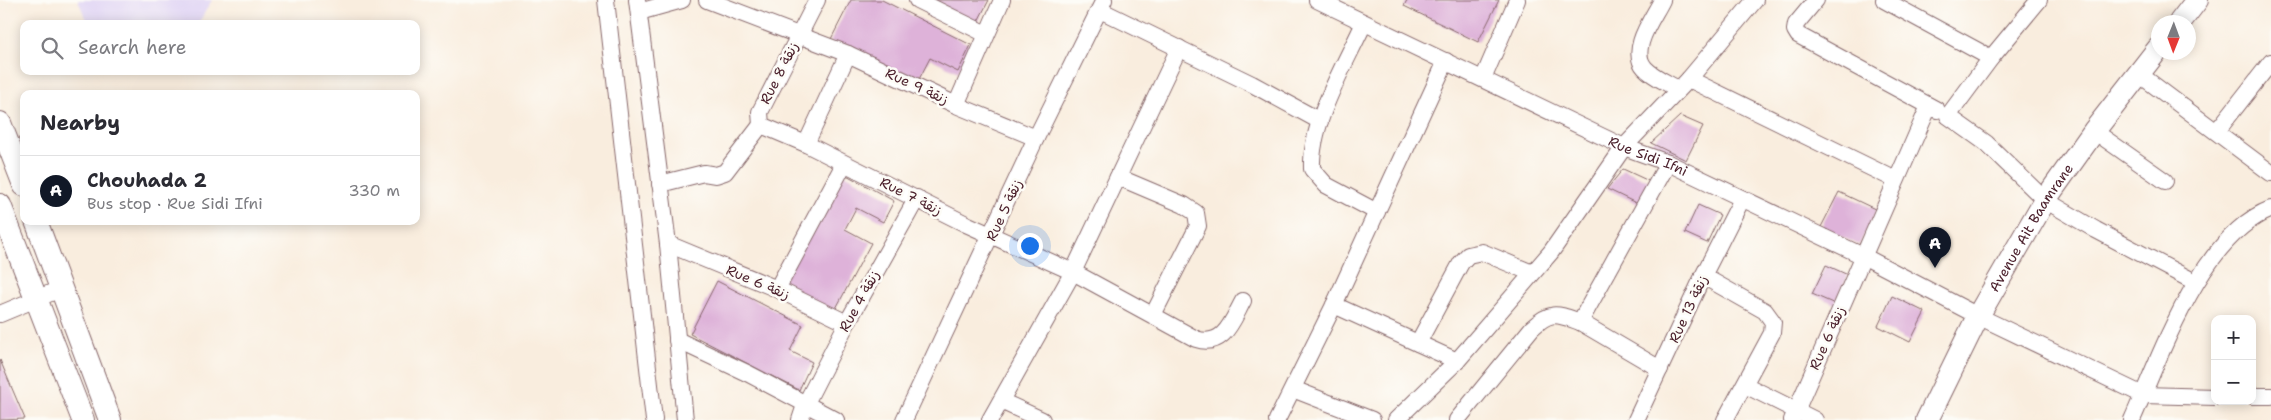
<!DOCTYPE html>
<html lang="en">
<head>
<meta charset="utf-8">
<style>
  :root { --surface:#fff; --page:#f7f7f7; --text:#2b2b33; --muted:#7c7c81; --line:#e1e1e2; --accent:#111827 }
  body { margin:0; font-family:"Shantell Sans","Playpen Sans Arabic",sans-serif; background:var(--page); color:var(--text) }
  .controls { position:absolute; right:15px; bottom:15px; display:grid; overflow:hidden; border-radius:10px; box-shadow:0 2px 12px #0003 }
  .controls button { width:45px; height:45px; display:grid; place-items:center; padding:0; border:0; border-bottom:1px solid var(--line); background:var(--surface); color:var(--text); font:25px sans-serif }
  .compass { position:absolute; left:2151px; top:15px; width:45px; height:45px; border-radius:50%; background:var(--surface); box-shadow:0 2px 12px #0003; rotate:181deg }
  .you { position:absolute; left:1029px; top:245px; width:18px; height:18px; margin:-12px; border:4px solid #fff; border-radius:50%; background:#1a73e8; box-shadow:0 0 0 8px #1a73e833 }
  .badge { display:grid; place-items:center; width:32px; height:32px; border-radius:50%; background:var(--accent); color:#fff; font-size:16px; font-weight:700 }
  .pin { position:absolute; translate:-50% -41px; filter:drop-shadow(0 1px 2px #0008) }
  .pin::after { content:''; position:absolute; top:26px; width:18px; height:15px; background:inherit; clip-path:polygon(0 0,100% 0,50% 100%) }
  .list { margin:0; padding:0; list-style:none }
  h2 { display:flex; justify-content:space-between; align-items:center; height:65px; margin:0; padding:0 20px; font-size:21px }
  h2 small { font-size:16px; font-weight:400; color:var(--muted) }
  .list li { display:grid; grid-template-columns:32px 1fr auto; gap:15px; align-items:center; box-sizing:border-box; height:70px; padding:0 20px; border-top:1px solid var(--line) }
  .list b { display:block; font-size:19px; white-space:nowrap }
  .list p { margin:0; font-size:16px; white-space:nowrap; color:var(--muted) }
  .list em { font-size:16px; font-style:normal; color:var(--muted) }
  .icon { flex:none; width:28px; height:28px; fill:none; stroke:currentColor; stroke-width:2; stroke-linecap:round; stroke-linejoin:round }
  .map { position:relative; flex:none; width:2271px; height:420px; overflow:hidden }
  .search { position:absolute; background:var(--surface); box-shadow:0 2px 12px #0003; left:20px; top:20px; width:400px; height:55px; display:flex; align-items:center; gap:12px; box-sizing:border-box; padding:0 18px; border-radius:10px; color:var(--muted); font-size:19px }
  .panel { position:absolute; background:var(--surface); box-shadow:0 2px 12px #0003; left:20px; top:90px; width:400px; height:135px; border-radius:10px }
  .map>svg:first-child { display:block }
</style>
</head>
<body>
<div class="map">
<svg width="2271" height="420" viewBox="0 0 2271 420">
  <rect width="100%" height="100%" fill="#fdfcf7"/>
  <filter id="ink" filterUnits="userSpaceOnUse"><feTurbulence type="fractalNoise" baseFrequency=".02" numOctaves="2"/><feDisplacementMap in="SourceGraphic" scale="10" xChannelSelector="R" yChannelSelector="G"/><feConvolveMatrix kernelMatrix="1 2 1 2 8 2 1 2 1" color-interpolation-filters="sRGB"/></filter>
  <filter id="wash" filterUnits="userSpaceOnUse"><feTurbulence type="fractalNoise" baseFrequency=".0096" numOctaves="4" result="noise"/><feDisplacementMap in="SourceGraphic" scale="20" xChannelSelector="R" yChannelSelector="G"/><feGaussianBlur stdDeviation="1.12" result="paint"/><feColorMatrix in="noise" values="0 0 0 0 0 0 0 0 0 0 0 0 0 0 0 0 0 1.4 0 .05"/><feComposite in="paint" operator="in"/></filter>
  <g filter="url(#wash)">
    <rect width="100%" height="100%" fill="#f9edde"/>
    <path fill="#e0d4f4" d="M 78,0 L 212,0 L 198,24 L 88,24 Z"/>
    <g id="blocks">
      <path fill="#deb2d9" d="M 851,0 L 882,0 L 971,45 L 958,72 L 930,58 L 916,85 L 830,41 Z
        M 922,0 L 989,0 L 975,27 Z
        M 1407,0 L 1499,0 L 1478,42 L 1404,6 Z
        M 1680,116 L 1703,126 L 1686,160 L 1651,143 Z
        M 1623,169 L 1651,182 L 1640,205 L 1607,189 Z
        M 841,172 L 894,201 L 883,222 L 856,208 L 845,229 L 871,243 L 834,312 L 781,284 Z
        M 1839,192 L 1877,210 L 1859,245 L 1821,227 Z
        M 1698,205 L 1720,215 L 1707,243 L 1685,233 Z
        M 1826,265 L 1848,275 L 1835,304 L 1812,294 Z
        M 717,281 L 803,325 L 790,351 L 812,362 L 799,390 L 690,334 Z
        M 1892,296 L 1925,312 L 1910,342 L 1878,326 Z
        M 0,360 L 8,379 L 25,419 L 0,420 Z"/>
    </g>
  </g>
  <g filter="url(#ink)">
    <use href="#blocks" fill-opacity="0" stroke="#87676a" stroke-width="1"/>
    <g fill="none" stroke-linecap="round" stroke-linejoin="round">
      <g stroke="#87676a" stroke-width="18">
        <g id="street">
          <path d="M 606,0 L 654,420"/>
          <path d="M 637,0 L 668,244 L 685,420"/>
          <path d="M 707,0 L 848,54 L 956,105 L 1036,138"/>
          <path d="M 817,0 L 760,112 L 761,125 L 806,144 L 966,224 L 1073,272 L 1196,339 C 1224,348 1232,321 1243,301"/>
          <path d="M 917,0 L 986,34"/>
          <path id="s1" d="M 1317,0 L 1624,147 L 1668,163 L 1863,256 L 1978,316 L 2143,395 L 2215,397"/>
          <path d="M 1662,0 C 1654,17 1628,50 1645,68 C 1653,77 1668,83 1678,89"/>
          <path d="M 1816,0 L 1796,24 L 1795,30 L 1798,35 L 1937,110"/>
          <path d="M 1884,0 L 1991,58"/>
          <path d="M 2039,0 L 1991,58 L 1948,116 L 1986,143 L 2045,200 L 2096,230 L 2195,282"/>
          <path d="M 1100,10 L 1252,84 L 1320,121"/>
          <path d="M 639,12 L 682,0"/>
          <path d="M 1364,23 C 1345,65 1310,122 1312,169 L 1326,185 L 1377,212"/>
          <path d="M 2139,74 L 2271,173"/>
          <path d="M 1483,79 L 1517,0"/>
          <path d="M 1689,79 L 1896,180"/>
          <path d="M 956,105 L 1002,0"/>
          <path d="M 2094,131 L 2165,181"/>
          <path d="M 2217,131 L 2271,62"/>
          <path d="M 806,144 L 848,54"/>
          <path d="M 1118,177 L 1184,205 L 1196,213 L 1198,226 L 1153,315"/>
          <path d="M 660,184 L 704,173 L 716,175 L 725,172 L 761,125"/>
          <path d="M 668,244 L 777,289 L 847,323"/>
          <path d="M 1703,276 L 1765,311 L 1773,322 L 1772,333 L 1725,420"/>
          <path d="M 777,289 L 844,164"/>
          <path d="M 1334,305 L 1457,361"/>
          <path d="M 0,314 L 60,289"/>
          <path d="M 1580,322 L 1660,369"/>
          <path d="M 677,340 L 749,374 L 836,420"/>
          <path d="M 1418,343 L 1461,263 L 1468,255 L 1482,252 L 1532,273"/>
          <path d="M 1745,385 L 1815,420"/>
          <path d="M 1293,389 L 1372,420"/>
          <path d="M 2252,396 L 2271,396"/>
          <path d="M 1001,401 L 1042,420"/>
          <path d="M 800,420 L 805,405 L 847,323 L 917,198"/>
          <path d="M 904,420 L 1036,138 L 1104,0"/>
          <path d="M 990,420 L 1073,272 L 1179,48"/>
          <path d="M 1277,420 L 1334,305 L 1446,61"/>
          <path d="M 1396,420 L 1457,361 L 1551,252 L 1624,147 L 1689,79 L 1755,0"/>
          <path d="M 1457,420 L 1532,328 C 1551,310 1557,314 1580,322 L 1668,163"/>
          <path d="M 1636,420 L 1703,276 L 1742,199"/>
          <path d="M 1792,420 L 1929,106"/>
          <path d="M 2132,420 C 2161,355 2201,236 2271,209"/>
        </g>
      </g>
      <g stroke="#87676a" stroke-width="24">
        <g id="secondary">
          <path d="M 2180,22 L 2197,0"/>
          <path d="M 0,123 L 24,185"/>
          <path d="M 0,205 L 83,420"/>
          <path d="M 36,221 L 110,420"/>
          <path id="s2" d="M 1927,420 L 1978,316 L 2045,200 L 2094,131 L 2158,49"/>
        </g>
      </g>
      <use href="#street" stroke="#fff" stroke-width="16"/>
      <use href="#secondary" stroke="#fff" stroke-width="22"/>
    </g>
  </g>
  <g text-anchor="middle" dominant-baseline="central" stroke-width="5" stroke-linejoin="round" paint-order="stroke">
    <g font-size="14" fill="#4a1f2b" stroke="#fdfcf7">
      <text transform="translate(779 73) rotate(-63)">Rue 8 زنقة</text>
      <text transform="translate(917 86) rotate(25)">Rue 9 زنقة</text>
      <text stroke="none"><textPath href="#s1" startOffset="366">Rue Sidi Ifni</textPath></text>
      <text transform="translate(911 196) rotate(27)">Rue 7 زنقة</text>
      <text transform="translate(1004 210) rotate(-65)">Rue 5 زنقة</text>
      <text stroke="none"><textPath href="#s2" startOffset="219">Avenue Ait Baamrane</textPath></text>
      <text transform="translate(758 282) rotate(23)">Rue 6 زنقة</text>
      <text transform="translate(859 301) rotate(-61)">Rue 4 زنقة</text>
      <text transform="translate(1688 309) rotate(-65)">Rue 13 زنقة</text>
      <text transform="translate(1827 338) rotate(-66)">Rue 6 زنقة</text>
    </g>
  </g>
</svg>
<div class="controls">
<button>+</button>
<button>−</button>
</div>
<svg class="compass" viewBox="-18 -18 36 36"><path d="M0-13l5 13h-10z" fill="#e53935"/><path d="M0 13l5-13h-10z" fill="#7c7c81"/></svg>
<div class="you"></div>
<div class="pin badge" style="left:1935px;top:268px">A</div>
<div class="search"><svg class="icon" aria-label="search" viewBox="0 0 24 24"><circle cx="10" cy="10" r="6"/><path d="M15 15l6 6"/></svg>Search here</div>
<section class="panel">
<h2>Nearby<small></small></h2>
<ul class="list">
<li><span class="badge">A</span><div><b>Chouhada 2</b><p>Bus stop · Rue Sidi Ifni</p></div><em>330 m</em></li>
</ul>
</section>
</div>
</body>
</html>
